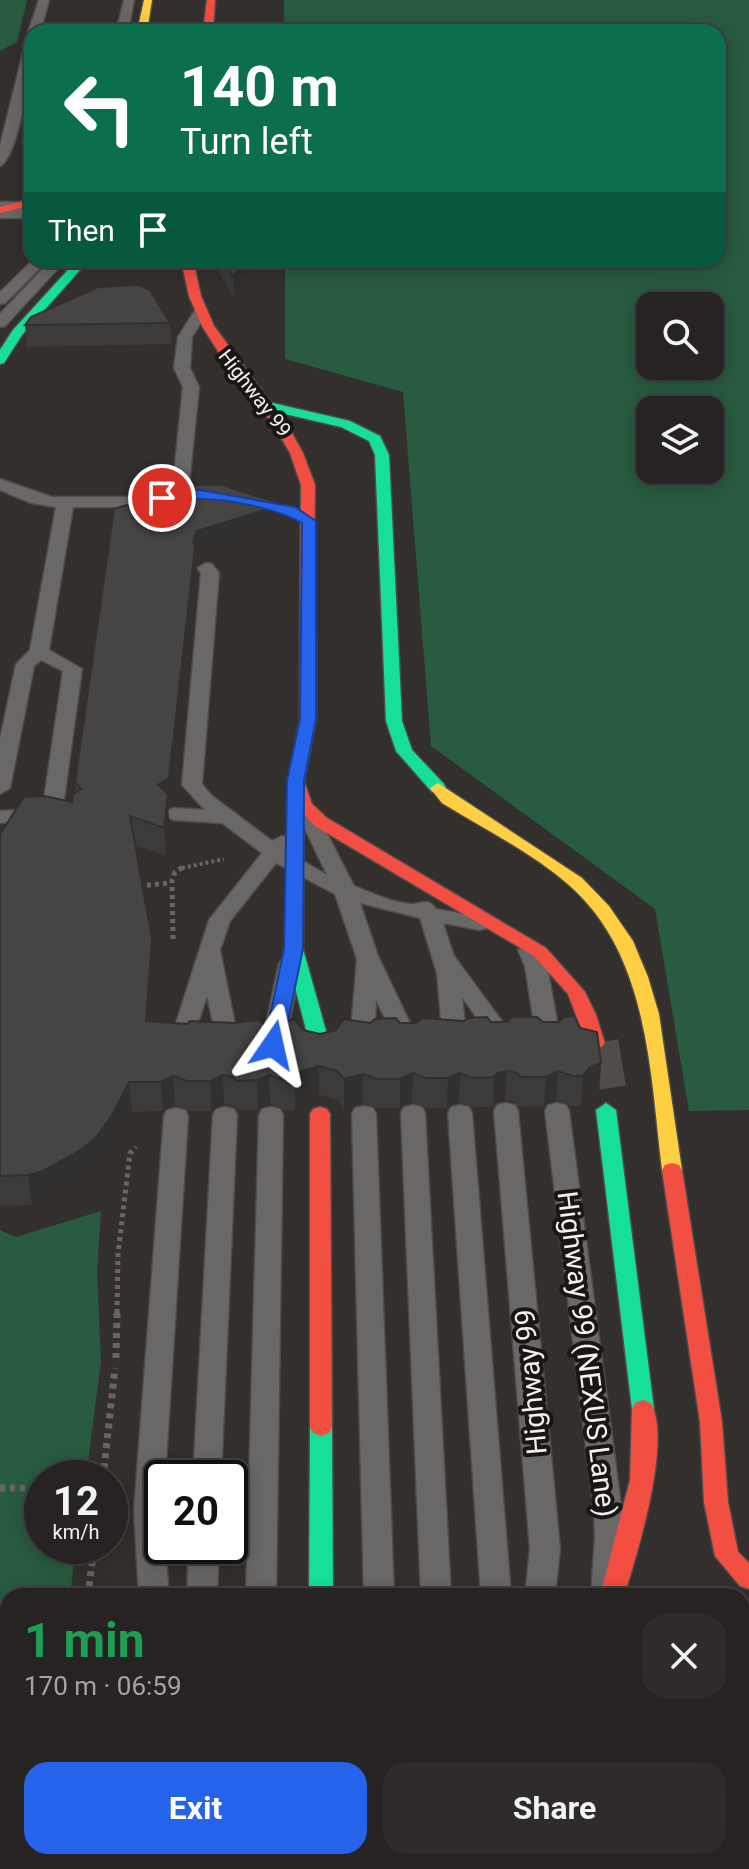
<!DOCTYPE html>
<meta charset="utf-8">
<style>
:root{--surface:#262322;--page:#2e2b2a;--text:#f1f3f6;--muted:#a4a4a5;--line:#424040;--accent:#2563eb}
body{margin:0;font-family:Roboto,sans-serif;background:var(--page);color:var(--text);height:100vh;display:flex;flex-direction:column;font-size:30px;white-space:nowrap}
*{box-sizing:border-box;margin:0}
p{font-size:26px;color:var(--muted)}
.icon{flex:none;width:44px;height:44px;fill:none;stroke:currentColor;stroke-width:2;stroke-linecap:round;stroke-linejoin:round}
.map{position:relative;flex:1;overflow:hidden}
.sheet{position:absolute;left:0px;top:1588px;width:750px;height:282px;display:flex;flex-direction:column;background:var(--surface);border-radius:24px 24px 0 0;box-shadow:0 4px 20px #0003,0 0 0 2px var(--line)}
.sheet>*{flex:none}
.banner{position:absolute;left:24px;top:24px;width:702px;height:244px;border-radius:24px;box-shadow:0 4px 20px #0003,0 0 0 2px var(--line);background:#0b6e4f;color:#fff;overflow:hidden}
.fabs{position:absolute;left:636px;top:292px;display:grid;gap:16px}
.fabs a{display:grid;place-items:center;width:88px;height:88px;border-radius:16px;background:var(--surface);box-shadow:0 4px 20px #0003,0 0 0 2px var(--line);font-size:40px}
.speed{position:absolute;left:24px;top:1460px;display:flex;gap:16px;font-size:40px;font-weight:700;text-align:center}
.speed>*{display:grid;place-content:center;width:104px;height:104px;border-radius:50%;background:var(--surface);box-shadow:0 4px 20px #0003,0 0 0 2px var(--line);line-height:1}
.speed small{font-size:20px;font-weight:400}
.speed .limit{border:4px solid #111;border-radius:12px;background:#fff;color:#111}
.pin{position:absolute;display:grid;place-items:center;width:68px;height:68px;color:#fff;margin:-34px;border:4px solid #fff;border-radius:50%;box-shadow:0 2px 8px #0007}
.me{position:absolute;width:88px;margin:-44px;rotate:11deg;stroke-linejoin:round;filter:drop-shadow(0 0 6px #0008)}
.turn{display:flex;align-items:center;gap:28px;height:168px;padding:0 24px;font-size:36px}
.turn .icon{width:104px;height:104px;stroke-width:2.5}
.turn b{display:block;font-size:56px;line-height:68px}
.then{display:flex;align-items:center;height:76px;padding:0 24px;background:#0003;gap:16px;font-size:30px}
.round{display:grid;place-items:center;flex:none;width:84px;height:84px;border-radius:24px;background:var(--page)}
.summary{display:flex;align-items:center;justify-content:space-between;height:136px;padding:0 24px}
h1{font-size:48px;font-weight:700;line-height:60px;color:#1e9e55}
.button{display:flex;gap:16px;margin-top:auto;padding:16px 24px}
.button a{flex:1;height:92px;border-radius:24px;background:var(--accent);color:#fff;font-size:32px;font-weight:700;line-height:92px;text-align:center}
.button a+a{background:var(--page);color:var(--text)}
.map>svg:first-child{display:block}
.green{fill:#285b40;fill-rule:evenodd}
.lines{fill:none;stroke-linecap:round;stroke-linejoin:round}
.highway-tunnel{stroke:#4f4c4a;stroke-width:47;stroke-dasharray:47 24;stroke-linecap:butt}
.lane-casing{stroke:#4e4b4a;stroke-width:3}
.street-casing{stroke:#4e4b4a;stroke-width:3}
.fast-casing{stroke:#4e4b4a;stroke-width:3}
.slow-casing{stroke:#4e4b4a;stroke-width:3}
.jam-casing{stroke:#4e4b4a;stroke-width:3}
.path-far2{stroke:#686564;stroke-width:4;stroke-dasharray:3 3;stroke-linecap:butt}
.path-far1{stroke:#686564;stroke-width:5;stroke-dasharray:4 4;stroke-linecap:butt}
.path{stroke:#686564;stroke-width:7;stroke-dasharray:5 5;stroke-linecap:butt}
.lane{fill:#696867;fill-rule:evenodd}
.street{fill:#696867;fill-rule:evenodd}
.fast{fill:#16e098;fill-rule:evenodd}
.slow{fill:#ffcf43;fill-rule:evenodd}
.jam{fill:#f24e42;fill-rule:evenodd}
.wall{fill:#3d3b3a}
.shaded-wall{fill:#32302f}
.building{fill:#474543;stroke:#32302f;stroke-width:2}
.route{fill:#2563eb;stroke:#184099;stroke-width:2}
.labels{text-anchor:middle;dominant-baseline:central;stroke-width:8;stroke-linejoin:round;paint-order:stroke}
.far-street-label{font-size:20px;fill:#f4f1ef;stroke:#191716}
.near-street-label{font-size:28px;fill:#f4f1ef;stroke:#191716}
</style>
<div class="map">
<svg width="749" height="1869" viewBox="0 0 749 1869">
<rect width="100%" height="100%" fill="#322f2d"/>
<!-- green -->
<path class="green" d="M0 0H27L17 42 0 51Z
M284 0H749V1110L689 1111 655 909 431 746 403 392 285 359V260H718V32H284ZM650 306H710V366H650ZM650 410H710V470H650Z
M101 1211 97 1271 101 1361 86 1478H42V1546H76L70 1596H8V1862H67L68 1869H0V1230L16 1237Z
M742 1627H749V1869H537L539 1862H742Z"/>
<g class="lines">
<!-- highway-tunnel -->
<path class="highway-tunnel" d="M595 1043 606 1110"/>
<defs>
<path id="lane" d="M39 0H49L40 32H32V35L28 32Z
M124 0H134L128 32H116Z
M32 37C32 60 20 156 0 166V146L26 40Z
M33 260H48L5 303 0 304V292Z
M51 260H66L5 326 0 327V314Z
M200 309 207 313 192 337 190 368 199 387 188 494 180 499 172 494 183 387 174 368 178 337 195 310Z
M0 479 52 497H145L163 493 171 498 169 502 145 507H73L49 650 82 669 64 799 54 805 44 799 63 671 41 660 34 666 10 788 0 794V739L16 664 30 650 56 507 31 503 0 490Z
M206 563 212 564 219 573 202 784 211 795 272 841 282 836 289 838 292 842 286 851 327 875 298 814 301 810H315L354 886C370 892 395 904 413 904 424 903 428 898 436 909L487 918 490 923 487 928 479 930 443 923 454 956 504 1024 510 1043 506 1048H490L481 1024 462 997 467 1042 463 1047H447L443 1042 437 973 420 918 360 903 378 956 420 1044 416 1049H400L376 1000 374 1044 370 1049H354L350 1044 357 959 335 894 276 863 230 921 220 950 239 1044 235 1049H219L207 996 189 1050H173L169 1045 209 920 262 853 222 823 173 820 163 814 173 808 205 810 182 785 201 573 197 568Z
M41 809 51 815 48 819 0 823V811Z
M529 943 537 945 547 966 561 1043 557 1048H541L537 1043 525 966 518 950Z
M290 957 298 959 301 964 285 1045 281 1050H265L261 1045 279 964 282 959Z
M506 1103 515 1105 518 1111 560 1549 555 1596H525L530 1549 494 1111 497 1105Z
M557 1103 566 1105 569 1111 622 1513 625 1537 621 1596H591L595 1537 594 1513 545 1111 548 1105Z
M413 1105 422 1107 425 1113 451 1596H421L401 1113 404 1107Z
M460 1105 469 1107 472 1113 511 1596H481L448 1113 451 1107Z
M364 1106 373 1108 376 1114 394 1596H364L352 1114 355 1108Z
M225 1107 234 1109 237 1115 221 1478H193L213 1115 216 1109Z
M271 1107 280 1109 283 1115 276 1596H246L259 1115 262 1109Z
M176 1108 185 1110 188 1116 165 1478H162V1546H165L169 1596H139L134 1511 164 1116 167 1110Z
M189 1546H219L217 1596H187Z
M193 1862H227L229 1869H195Z
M238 1862H272V1869H238Z
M371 1862H405V1869H371Z
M432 1862H466L464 1869H430Z"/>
<path id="street" d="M0 202H32V218H0Z"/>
<path id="fast" d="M77 260H89L22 335 4 363 0 364V350L13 330Z
M264 401 350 421 380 436 389 455 402 721 412 750 444 784 446 788 444 792H432L396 751 386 721 375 455 369 441 341 427 259 408V402Z
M308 635 316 640V719L304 781 303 949 330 1045 320 1051 310 1045 285 949 288 781 300 719V640Z
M606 1103 616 1110 654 1409 651 1415 643 1418 635 1415 632 1409 596 1110Z
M321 1418 329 1421 332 1427 333 1596H309L310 1427 313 1421Z
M307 1862H335V1869H307Z"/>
<path id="slow" d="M144 0H152L147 32H137Z
M438 783 582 878 609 906 633 941 648 977 659 1014 682 1170 679 1175H665L662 1170C650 1073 649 956 570 886 533 853 484 829 442 803L430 788Z
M495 1862H523L521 1869H493Z"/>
<path id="jam" d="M207 0H215L213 32H203Z
M32 199V205L0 213V207Z
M181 260H193L201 296 214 326 288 426 303 453 315 485 313 643 308 645 300 640 301 485 290 453 275 427 221 356 202 326 189 296Z
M296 776 304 781 312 804 327 818 546 948 585 992 596 1015 605 1043 602 1047H588L568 994 534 956 315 826 296 806 288 781Z
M320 1107 327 1109 330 1114 332 1427 329 1433 321 1436 313 1433 310 1427V1114L313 1109Z
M672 1163 679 1165 682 1170 722 1422 728 1502 738 1552 749 1563V1589L740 1586 715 1556 704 1502 700 1422 662 1170 665 1165Z
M643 1400 651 1403C672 1442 637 1554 624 1596H600L630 1480 632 1409 635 1403Z"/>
</defs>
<!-- lane casing -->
<use href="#lane" class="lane-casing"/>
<!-- street casing -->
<use href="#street" class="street-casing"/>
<!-- fast casing -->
<use href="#fast" class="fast-casing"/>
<!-- slow casing -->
<use href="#slow" class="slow-casing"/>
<!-- jam casing -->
<use href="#jam" class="jam-casing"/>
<!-- path-far2 -->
<path class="path-far2" d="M182 868 224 859"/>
<!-- path-far1 -->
<path class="path-far1" d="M139 886 170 883
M173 939 172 880 175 872 185 866
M117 1313 118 1254 130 1153 136 1147"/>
<!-- path -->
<path class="path" d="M116 1358 117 1311
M103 1478 115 1368
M0 1488H42
M88 1596 94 1546
M84 1862V1869"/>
<!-- lane -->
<use href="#lane" class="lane"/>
<!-- street -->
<use href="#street" class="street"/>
<!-- fast -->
<use href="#fast" class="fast"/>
<!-- slow -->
<use href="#slow" class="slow"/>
<!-- jam -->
<use href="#jam" class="jam"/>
</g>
<!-- wall -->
<path class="wall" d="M214 260H261L234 297 214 265Z
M170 323 172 344 27 347 25 325Z
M114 509 284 529 198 556 196 562 197 572 171 806 168 807 169 821 166 856 135 845 152 939 154 967 150 1021 187 1024H264L320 1034 370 1023 543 1022 601 1063 599 1093 588 1096 581 1106H570L556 1100 544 1106 519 1107 516 1102 505 1100 496 1102 493 1107H472L459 1102 447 1108H426L412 1102 400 1108H377L363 1103 344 1109 338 1100 319 1095 302 1100 295 1110H284L270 1104 258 1110H238L235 1106 224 1104 212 1111H189L175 1105 163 1111 132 1112 115 1145 100 1166 84 1180 46 1201 32 1205 0 1206V834L72 802 76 793 75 782Z"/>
<!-- shaded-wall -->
<path class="shaded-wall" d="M245 260H261L234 297 233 276Z
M283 504 284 529 198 556 196 562 197 572 171 806 168 807 169 821 166 856 164 828 158 785 193 542 197 531Z
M152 939 154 967 148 1050 146 1021Z
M601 1063 599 1093 588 1096 581 1106 583 1076 590 1067Z
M319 1066V1095L302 1100 295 1110V1080L301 1071Z
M507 1071 505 1100 496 1102 493 1107 494 1077 498 1073Z
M558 1071 556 1100 544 1106 546 1077Z
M413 1073 412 1102 400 1108V1079Z
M460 1073 459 1102 447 1108 448 1078Z
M363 1074V1103L344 1109V1079Z
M223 1075 224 1104 212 1111 210 1081Z
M269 1075 270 1104 258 1110 257 1080Z
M173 1076 175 1105 163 1111 161 1082Z
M129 1082 132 1112 115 1145 100 1166 84 1180 46 1201 32 1205 28 1175Z"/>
<!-- building -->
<path class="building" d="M223 260H245L233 276Z
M139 285 150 290 170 323 25 325 31 317 98 287Z
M193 485H222L283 504 197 531 193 542 195 547 169 778 158 785 168 794 164 828 130 816 152 939 146 1021 187 1024 190 1021 234 1023 259 1020 264 1024H280L285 1020H295L303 1030 320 1034 336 1030 344 1019 370 1023 375 1019 396 1018 400 1023H416L422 1018 464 1021 468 1018 487 1017 491 1022H507L512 1017H537L543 1022H559L564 1017 574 1016 580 1028 597 1032 601 1063 590 1067 583 1076H572L558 1071 546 1077H521L517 1073 507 1071 498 1073 494 1077 473 1078 460 1073 448 1078H426L413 1073 400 1079H377L363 1074 344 1079 337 1071 319 1066 301 1071 295 1080H283L269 1075 257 1080 237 1081 233 1077 223 1075 210 1081H187L173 1076 161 1082H129L112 1115 97 1136 81 1150 43 1171 28 1175 0 1176V834L24 797 44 796 72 802 73 794 81 789 75 782 114 509Z"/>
<!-- route -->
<path class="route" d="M200 490 295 507 316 521V719L304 781 303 949 283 1045 273 1051 264 1045 284 949 287 781 300 719 302 523C278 509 226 498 198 499 184 499 166 506 155 498L162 494Z"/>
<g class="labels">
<!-- far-street labels -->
<g class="far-street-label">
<text transform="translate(255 393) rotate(52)">Highway 99</text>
</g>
<!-- near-street labels -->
<g class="near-street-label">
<text transform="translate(587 1354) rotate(83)">Highway 99 (NEXUS Lane)</text>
<text transform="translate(531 1382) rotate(-95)">Highway 99</text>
</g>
</g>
</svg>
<div class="fabs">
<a><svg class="icon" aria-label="search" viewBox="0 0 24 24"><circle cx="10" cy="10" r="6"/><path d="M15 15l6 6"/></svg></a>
<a><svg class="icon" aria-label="layers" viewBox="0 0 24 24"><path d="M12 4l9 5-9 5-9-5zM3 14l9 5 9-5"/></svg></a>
</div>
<div class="speed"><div>12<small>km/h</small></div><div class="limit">20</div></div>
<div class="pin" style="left:162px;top:498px;background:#d93025"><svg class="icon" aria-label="arrive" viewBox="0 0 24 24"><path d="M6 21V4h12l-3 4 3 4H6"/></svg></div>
<svg class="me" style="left:273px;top:1045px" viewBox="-20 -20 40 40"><path d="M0-17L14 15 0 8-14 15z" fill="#2563eb" stroke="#fff" stroke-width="4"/></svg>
<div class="banner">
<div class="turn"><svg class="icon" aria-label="left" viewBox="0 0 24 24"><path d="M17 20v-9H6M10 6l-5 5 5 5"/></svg><div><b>140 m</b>Turn left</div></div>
<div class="then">Then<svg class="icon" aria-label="arrive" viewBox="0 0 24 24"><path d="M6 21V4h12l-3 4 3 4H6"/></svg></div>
</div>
<section class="sheet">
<div class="summary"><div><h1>1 min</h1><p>170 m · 06:59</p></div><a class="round"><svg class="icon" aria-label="close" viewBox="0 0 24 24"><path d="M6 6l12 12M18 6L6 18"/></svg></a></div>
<div class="button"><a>Exit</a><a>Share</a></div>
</section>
</div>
